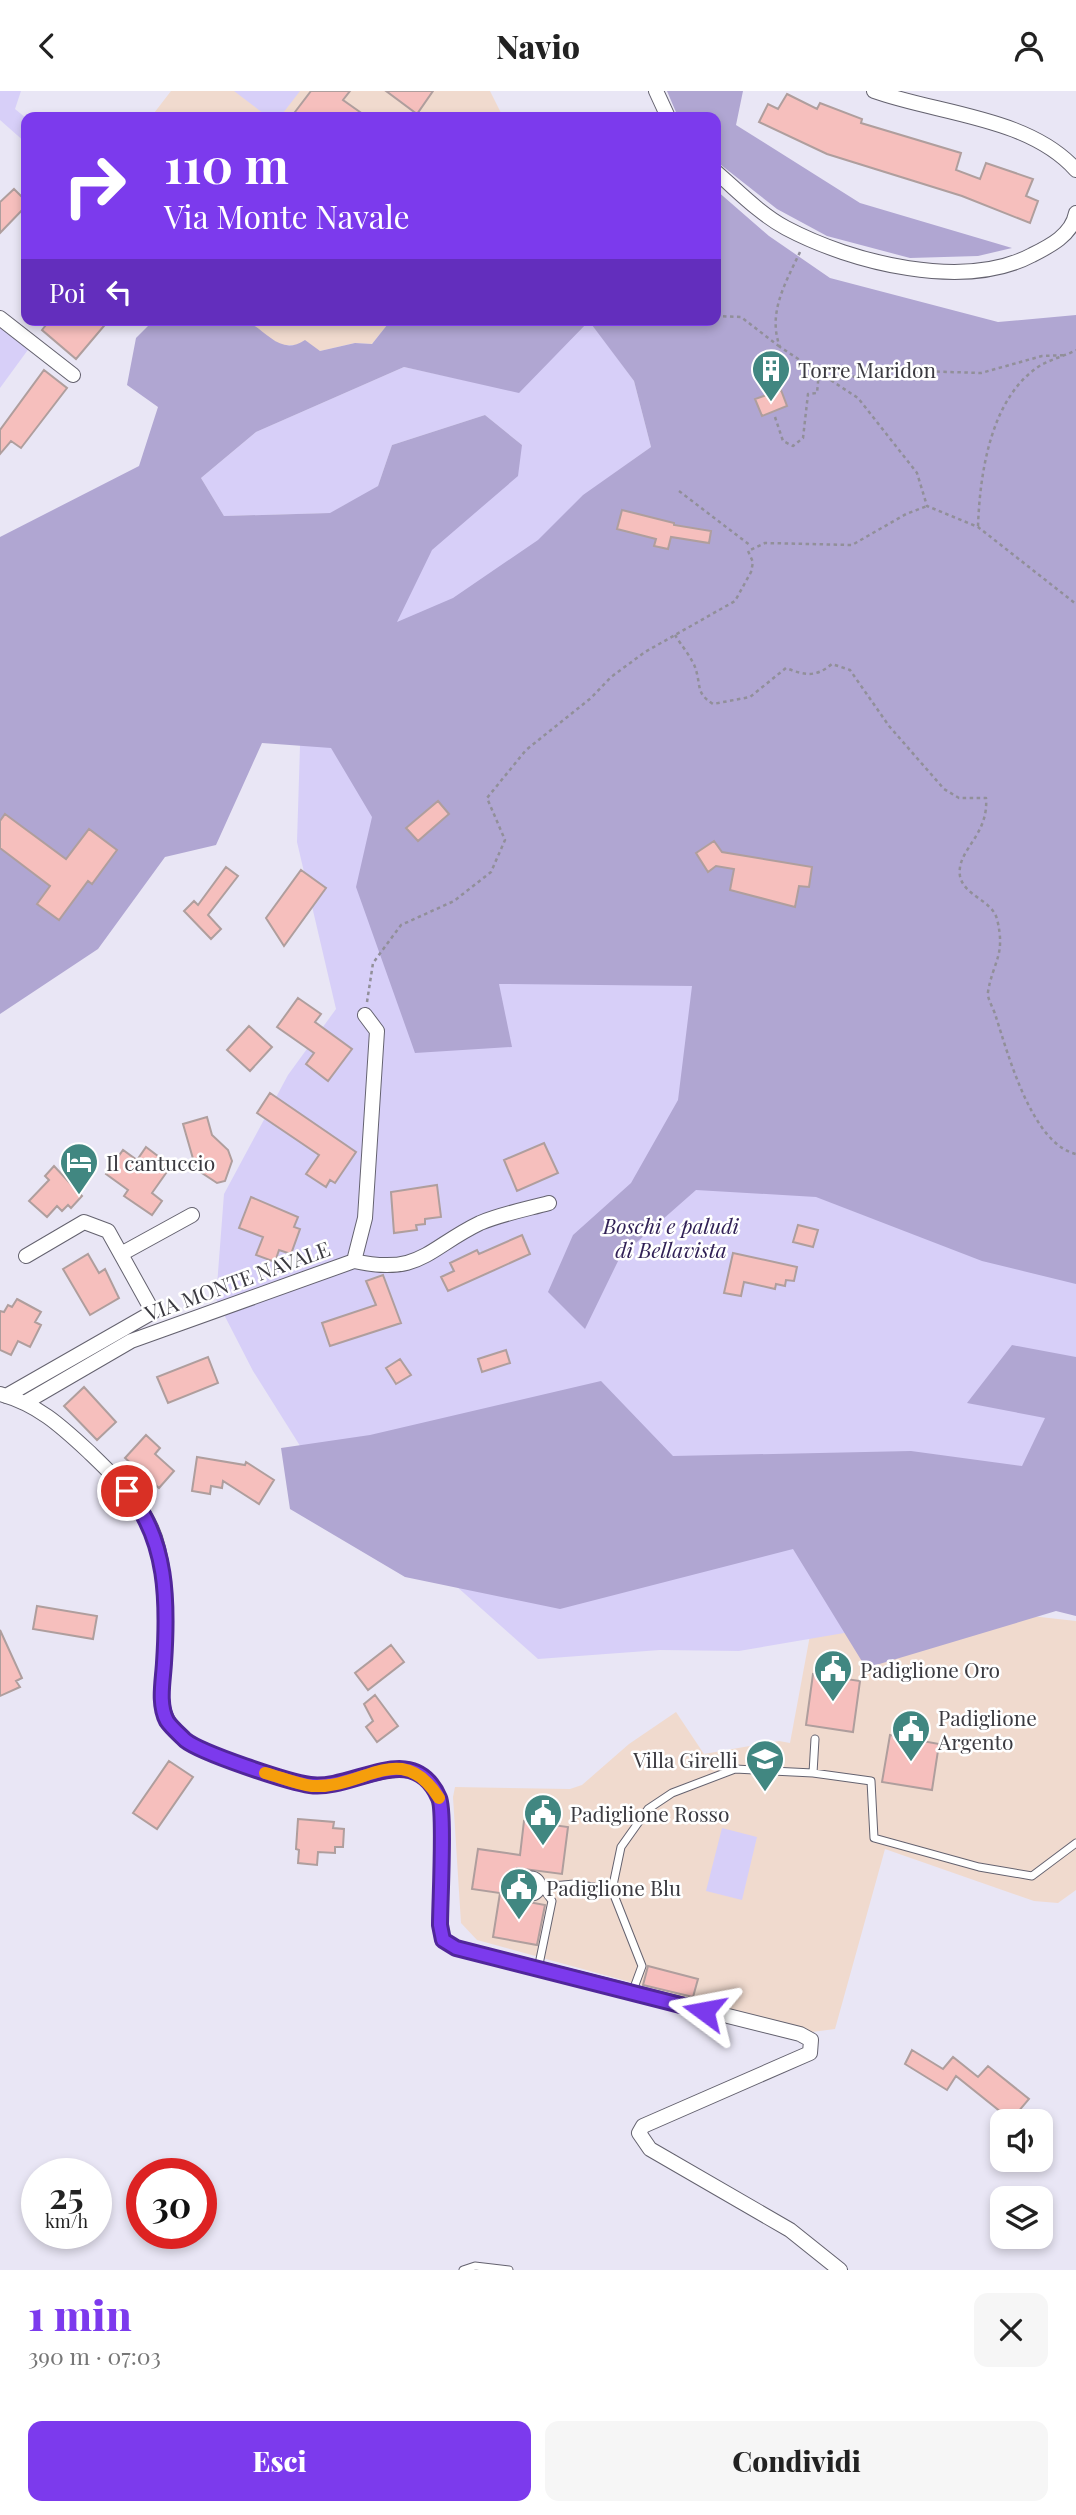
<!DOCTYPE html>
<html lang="it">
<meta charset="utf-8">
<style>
:root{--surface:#fff;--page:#f6f6f6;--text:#222;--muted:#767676;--accent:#7c3aed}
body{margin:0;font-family:"Playfair Display",serif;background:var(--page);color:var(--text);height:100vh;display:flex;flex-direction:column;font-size:26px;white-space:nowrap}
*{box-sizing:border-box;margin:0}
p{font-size:23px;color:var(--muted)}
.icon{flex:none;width:38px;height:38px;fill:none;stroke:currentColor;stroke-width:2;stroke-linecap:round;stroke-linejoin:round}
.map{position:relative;height:2179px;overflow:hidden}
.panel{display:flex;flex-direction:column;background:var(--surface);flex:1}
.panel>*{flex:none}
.banner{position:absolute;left:21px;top:21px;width:700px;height:214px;border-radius:14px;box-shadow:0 4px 10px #0003;background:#7c3aed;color:#fff;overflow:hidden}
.controls{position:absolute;left:990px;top:2018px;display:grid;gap:14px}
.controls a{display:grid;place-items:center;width:63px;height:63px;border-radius:14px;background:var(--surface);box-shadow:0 4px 10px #0003;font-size:35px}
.speed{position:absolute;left:21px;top:2067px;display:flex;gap:14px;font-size:35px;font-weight:700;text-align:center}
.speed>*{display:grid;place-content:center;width:91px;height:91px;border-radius:50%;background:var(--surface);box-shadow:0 4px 10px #0003;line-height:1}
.speed small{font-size:18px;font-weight:400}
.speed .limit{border:10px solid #d22;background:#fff;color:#111}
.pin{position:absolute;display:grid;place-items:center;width:60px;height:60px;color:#fff;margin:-30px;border:4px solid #fff;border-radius:50%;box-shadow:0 2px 7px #0007}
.me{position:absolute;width:77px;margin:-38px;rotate:283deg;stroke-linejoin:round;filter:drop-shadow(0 0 5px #0008)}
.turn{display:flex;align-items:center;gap:24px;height:147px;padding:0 28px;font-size:32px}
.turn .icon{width:91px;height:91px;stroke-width:2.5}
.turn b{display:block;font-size:49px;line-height:60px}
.then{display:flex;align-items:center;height:66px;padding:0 28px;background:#0003;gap:14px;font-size:26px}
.round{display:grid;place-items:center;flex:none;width:74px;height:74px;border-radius:14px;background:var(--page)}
.overview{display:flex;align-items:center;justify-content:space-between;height:119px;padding:0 28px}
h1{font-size:42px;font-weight:800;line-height:52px;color:var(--accent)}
.cta{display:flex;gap:14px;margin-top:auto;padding:14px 28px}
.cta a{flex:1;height:80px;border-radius:14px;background:var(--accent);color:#fff;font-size:28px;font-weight:800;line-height:80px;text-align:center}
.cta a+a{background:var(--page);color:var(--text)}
header{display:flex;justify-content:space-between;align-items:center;height:91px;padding:0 28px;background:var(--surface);font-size:32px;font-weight:800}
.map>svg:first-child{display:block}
.education{fill:#f0dace}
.green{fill:#d7cff8;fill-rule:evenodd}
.forest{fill:#b0a6d2;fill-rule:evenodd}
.building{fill:#f6bfbd;stroke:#af9e9d;stroke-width:2}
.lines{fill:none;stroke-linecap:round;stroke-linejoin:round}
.service-casing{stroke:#64626f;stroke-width:9}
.minor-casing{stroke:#64626f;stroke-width:16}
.path{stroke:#918f99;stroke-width:2.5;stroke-dasharray:3.5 3.5;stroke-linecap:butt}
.service{stroke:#fff;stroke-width:7}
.minor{stroke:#fff;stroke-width:14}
.route-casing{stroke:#51269a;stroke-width:18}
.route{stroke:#7c3aed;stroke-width:12}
.slow{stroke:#f59e0b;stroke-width:12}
.labels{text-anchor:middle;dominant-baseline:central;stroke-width:5;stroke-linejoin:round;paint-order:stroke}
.poi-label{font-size:21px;fill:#3b3a40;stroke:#fff;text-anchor:start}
.park-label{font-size:21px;font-style:italic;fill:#312156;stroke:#fff}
.street-label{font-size:21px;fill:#3b3a40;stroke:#fff}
</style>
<header><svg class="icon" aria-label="back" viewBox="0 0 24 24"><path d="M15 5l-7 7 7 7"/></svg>Navio<svg class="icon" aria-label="person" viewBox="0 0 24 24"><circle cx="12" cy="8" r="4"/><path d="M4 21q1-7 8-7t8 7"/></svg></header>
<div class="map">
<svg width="1076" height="2179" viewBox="0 0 1076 2179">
<rect width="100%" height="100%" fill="#e9e6f5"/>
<!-- education -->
<path class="education" d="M171 0H490L502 24 151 26Z
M244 229H391L372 253 355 252 320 260 298 254H282L268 248Z
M824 1469 1031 1525 1076 1530V1799L1058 1812 1034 1810 885 1758 835 1938 812 1941 477 1849 461 1832 453 1706 455 1696 570 1698 582 1694 629 1653 676 1621 704 1663 779 1650 790 1652Z"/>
<!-- green -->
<path class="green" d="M0 0H21L15 18 26 27V52L0 29Z
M234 0H300L280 26H268Z
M589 229 634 290 651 356 594 397 1076 408V1516L850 1541 739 1560 660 1559 538 1568 302 1358 253 1280 216 1208 224 1103 288 984 336 918 297 751 300 655 283 520 348 412 331 422 224 425 201 387 256 341 404 276 519 301ZM485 324 522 354 363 405 378 395 392 354Z
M0 232 30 256 0 297Z
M722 1737 757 1746 742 1809 706 1800Z"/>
<!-- forest -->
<path class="forest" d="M667 0H743L736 34 860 112 1012 157 978 165 910 167 827 145 777 118 716 70V26H678Z
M716 99 769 145 830 187 998 231 1076 224V1193L982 1170 816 1106 696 1099 620 1166 585 1238 548 1201 573 1144 631 1092 678 1009 692 895 499 893 512 956 415 962 356 796 372 726 331 657 262 652 216 754 165 766 98 858 0 923V446L139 375 158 316 127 294 136 247 154 229C177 229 222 224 242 229 265 235 278 267 305 249L320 260 355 252 372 253 391 229H716ZM589 230 634 290 651 356 583 404 538 449 453 507 397 531 432 459 518 385 522 354 485 324 392 354 378 395 330 422 224 425 201 387 256 341 404 276 519 302Z
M1012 1254 1076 1266V1525L1056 1520 866 1577 793 1458 560 1518 405 1486 290 1418 281 1357 370 1344 601 1290 673 1365 911 1360 1022 1375 1045 1327 967 1312Z"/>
<!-- building -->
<path class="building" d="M311 0H350L343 9 367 26H302L295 21Z
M386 0H433L417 23Z
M787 3 817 18 820 12 862 28 861 32 961 62 956 79 980 88 986 72 1033 88 1026 105 1038 110 1030 132 962 105 827 63 759 31 768 13 778 18Z
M14 98 26 110V115L0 142V111Z
M50 229H109L76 268 42 239Z
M44 279 67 297 21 357 11 350 0 363V339Z
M781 299 787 315 762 325 755 308Z
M622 419 674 432V434L711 440 709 452 671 446 668 458 654 455 656 448 617 438Z
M438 710 449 723 418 750 406 737Z
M5 723 66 768 89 738 117 759 92 793 88 790 59 829 37 813 50 795 0 757V730Z
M714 750 722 761 812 776 809 796 799 795 795 816 730 799 734 778 716 775 708 781 696 762Z
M226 776 238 785 208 824 221 838 211 848 184 820 194 810 198 814Z
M301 779 326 797 284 855 266 827Z
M298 907 321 923 315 931 352 958 328 990 306 973 314 962 277 936Z
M249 935 272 956 250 980 227 959Z
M270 1002 356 1061 335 1092 330 1089 326 1096 306 1083 319 1064 257 1022Z
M207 1026 212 1044 228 1059 232 1070 225 1090 217 1092 196 1078 183 1033Z
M544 1052 558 1082 517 1100 504 1069Z
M146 1056 171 1075 152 1102 162 1110 152 1124 124 1105 128 1099 106 1083 123 1059 137 1069Z
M54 1075 82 1105 71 1117 68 1114 62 1120 57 1115 47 1126 29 1110 49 1089 45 1085Z
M437 1094 441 1126 425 1128V1133L416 1134 417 1139 394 1142 391 1101Z
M251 1106 298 1126 294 1136 300 1138 291 1163 279 1159 275 1171 256 1164 263 1146 239 1137Z
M798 1134 818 1139 813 1156 793 1151Z
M522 1144 530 1163 448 1200 441 1186 454 1180 450 1172 477 1159 479 1163Z
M733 1162 797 1176 794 1190 786 1189 785 1195 776 1193 775 1198 744 1191 741 1205 724 1202Z
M88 1163 99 1182 105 1178 119 1207 90 1224 63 1178Z
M383 1184 401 1232 330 1255 322 1232 376 1214 366 1190Z
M17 1208 41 1221 35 1231 41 1234 30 1256 18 1250 11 1264 0 1259V1220L4 1221 8 1214 12 1216Z
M506 1259 510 1272 482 1281 478 1268Z
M208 1266 218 1292 168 1312 157 1286Z
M400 1268 411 1284 396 1293 386 1277Z
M84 1296 116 1331 97 1349 64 1315Z
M146 1344 160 1357 155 1363 174 1380 159 1397 125 1367Z
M197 1366 245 1374 246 1371 274 1389 259 1413 223 1390 222 1397 211 1395 210 1403 192 1400Z
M37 1515 97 1525 93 1548 33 1538Z
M0 1539 22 1587 16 1590 20 1596 0 1605Z
M391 1554 404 1571 368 1599 355 1582Z
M813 1583 860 1590 853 1641 806 1634Z
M375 1604 398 1635 377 1651 366 1636 373 1630 364 1613Z
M890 1644 939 1653 932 1699 882 1691Z
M169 1670 193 1686 157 1738 133 1722Z
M298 1728 334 1731 333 1737 344 1738 343 1756H335V1762L318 1761 317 1774 298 1772 299 1759 296 1758Z
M524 1730 568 1736 562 1783 517 1777 512 1808 545 1814 537 1854 493 1846 500 1802 472 1798 478 1758 520 1764Z
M648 1875 698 1888 693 1906 643 1894Z
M912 1959 943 1978 953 1966 978 1986 988 1975 1029 2008 1011 2029 956 1985 947 1999 905 1973Z"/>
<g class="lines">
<defs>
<path id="service" d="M813 1682 815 1648
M520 1795a11 11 0 1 1 22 0a11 11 0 1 1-22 0Z
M612 1799 642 1875 632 1902
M538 1878 552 1810 542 1796 574 1793 612 1799 621 1756 648 1718 672 1702 735 1678 813 1682 871 1690 874 1747 979 1776 1032 1785 1076 1752
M463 2179 475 2175 509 2179"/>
<path id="minor" d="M656 0 668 26
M874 0C938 23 1029 26 1076 79
M716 81C738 100 760 123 786 137 852 172 964 200 1032 164 1050 155 1072 144 1076 122
M0 227 73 284
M121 1163 192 1124
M354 1170 365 1127 377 940 365 924
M0 1303C37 1313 60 1334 88 1360 116 1387 149 1417 158 1457 166 1490 167 1524 165 1557 164 1574 161 1593 162 1610 163 1626 174 1641 186 1650 202 1662 290 1692 311 1694 354 1699 415 1649 439 1707 445 1721 440 1812 440 1834L443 1849 456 1857 800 1943 811 1949 810 1962 643 2035 639 2042 650 2058 790 2139 840 2179
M6 1305 153 1221 108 1140 84 1131 26 1165
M26 1311 131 1250 354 1170C420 1185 428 1157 480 1132 501 1123 527 1118 549 1112"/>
</defs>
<!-- service casing -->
<use href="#service" class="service-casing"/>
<!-- minor casing -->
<use href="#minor" class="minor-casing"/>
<!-- path -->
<path class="path" d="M800 161C786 191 767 222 780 256L858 307 917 382 927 415 978 436 1076 513
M716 225 741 226 780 256
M825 284 839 287 917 280 981 282 1042 265 1067 264
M775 326 783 350 793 355 803 347 808 303 817 302 819 281
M679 400 751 455
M978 435C980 381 991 305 1041 274 1052 268 1065 265 1076 259
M675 544C681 554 693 568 696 579 701 596 696 602 713 613L750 606 786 577C806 585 816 586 832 573L850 579 889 635 944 698 959 707H986C989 745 956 759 960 785 964 805 992 809 997 828 1006 865 993 870 988 901 987 908 994 918 996 926 1008 963 1032 1053 1076 1063
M367 911 373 872 401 834 454 810 491 781 505 749 487 707 526 659 591 607 611 586 645 561 735 510 751 481 753 471 748 460 765 452 852 454 906 423 927 415"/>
<!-- service -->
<use href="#service" class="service"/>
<!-- minor -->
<use href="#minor" class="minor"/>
</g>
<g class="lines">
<defs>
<path id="route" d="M127 1400C168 1449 168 1512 164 1572 163 1590 158 1613 167 1630 171 1636 180 1644 185 1649 201 1662 288 1691 310 1694 354 1700 413 1647 439 1707 445 1720 440 1812 440 1834L443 1849 456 1857 704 1920"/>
</defs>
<!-- route casing -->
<use href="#route" class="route-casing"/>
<!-- route -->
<use href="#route" class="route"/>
<!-- slow -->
<path class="slow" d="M265 1682C280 1686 297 1693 312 1695 365 1698 401 1647 439 1707"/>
</g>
<!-- icons -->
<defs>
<symbol id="building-pin" viewBox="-11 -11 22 30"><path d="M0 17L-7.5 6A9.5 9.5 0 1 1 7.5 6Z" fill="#418781" stroke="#fff"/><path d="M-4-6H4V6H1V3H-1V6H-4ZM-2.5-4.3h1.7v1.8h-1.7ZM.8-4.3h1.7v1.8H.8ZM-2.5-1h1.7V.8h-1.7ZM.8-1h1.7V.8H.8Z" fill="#fff"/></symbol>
<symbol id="hotel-pin" viewBox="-11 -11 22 30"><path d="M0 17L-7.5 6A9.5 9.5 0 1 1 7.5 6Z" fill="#418781" stroke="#fff"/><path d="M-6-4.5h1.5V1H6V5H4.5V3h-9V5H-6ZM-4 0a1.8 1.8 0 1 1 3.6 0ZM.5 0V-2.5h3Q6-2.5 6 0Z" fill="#fff"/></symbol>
<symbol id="civic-pin" viewBox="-11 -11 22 30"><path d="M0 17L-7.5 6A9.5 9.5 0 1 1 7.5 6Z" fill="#418781" stroke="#fff"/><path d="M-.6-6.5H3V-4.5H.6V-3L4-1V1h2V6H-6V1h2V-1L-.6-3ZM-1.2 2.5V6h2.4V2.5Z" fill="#fff"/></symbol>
<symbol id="school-pin" viewBox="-11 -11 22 30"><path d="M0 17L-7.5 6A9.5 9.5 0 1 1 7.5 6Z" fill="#418781" stroke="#fff"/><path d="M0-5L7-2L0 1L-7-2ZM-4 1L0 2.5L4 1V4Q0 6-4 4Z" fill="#fff"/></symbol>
</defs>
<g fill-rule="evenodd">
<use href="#building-pin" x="749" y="256" width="44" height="60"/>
<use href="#hotel-pin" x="57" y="1049" width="44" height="60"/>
<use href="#civic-pin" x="811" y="1556" width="44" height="60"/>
<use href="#civic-pin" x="889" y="1616" width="44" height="60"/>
<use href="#school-pin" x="743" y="1646" width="44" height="60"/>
<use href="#civic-pin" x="521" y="1700" width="44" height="60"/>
<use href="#civic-pin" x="497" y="1774" width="44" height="60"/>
</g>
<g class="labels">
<!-- poi labels -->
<g class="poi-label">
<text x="798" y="278">Torre Maridon</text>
<text x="106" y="1071">Il cantuccio</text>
<text x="860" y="1578">Padiglione Oro</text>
<text x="938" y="1626">Padiglione<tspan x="938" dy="24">Argento</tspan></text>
<text x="738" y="1668" text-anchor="end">Villa Girelli</text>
<text x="570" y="1722">Padiglione Rosso</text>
<text x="546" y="1796">Padiglione Blu</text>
</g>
<!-- park labels -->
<g class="park-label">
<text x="671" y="1134">Boschi e paludi<tspan x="671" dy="24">di Bellavista</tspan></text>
</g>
<!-- street labels -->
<g class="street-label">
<text transform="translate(237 1189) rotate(-20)">VIA MONTE NAVALE</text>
</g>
</g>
</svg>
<div class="controls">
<a><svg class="icon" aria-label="sound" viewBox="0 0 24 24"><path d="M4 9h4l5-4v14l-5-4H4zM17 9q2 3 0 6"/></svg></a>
<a><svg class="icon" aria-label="layers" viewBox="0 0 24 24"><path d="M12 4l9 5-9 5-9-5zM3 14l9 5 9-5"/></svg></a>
</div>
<div class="speed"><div>25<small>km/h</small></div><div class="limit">30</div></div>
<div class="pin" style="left:127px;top:1400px;background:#d93025"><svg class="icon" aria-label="arrive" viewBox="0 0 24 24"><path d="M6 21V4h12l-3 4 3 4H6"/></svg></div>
<svg class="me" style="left:704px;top:1920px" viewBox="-20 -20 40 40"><path d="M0-17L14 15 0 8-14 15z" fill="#7c3aed" stroke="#fff" stroke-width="4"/></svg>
<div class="banner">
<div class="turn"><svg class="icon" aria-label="right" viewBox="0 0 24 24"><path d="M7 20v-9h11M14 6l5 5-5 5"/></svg><div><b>110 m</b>Via Monte Navale</div></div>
<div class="then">Poi<svg class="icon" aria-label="left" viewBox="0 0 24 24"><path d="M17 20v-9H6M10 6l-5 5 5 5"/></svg></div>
</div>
</div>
<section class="panel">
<div class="overview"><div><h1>1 min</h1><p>390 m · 07:03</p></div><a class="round"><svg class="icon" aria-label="close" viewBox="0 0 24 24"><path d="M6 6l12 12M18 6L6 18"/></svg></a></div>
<div class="cta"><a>Esci</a><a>Condividi</a></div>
</section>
